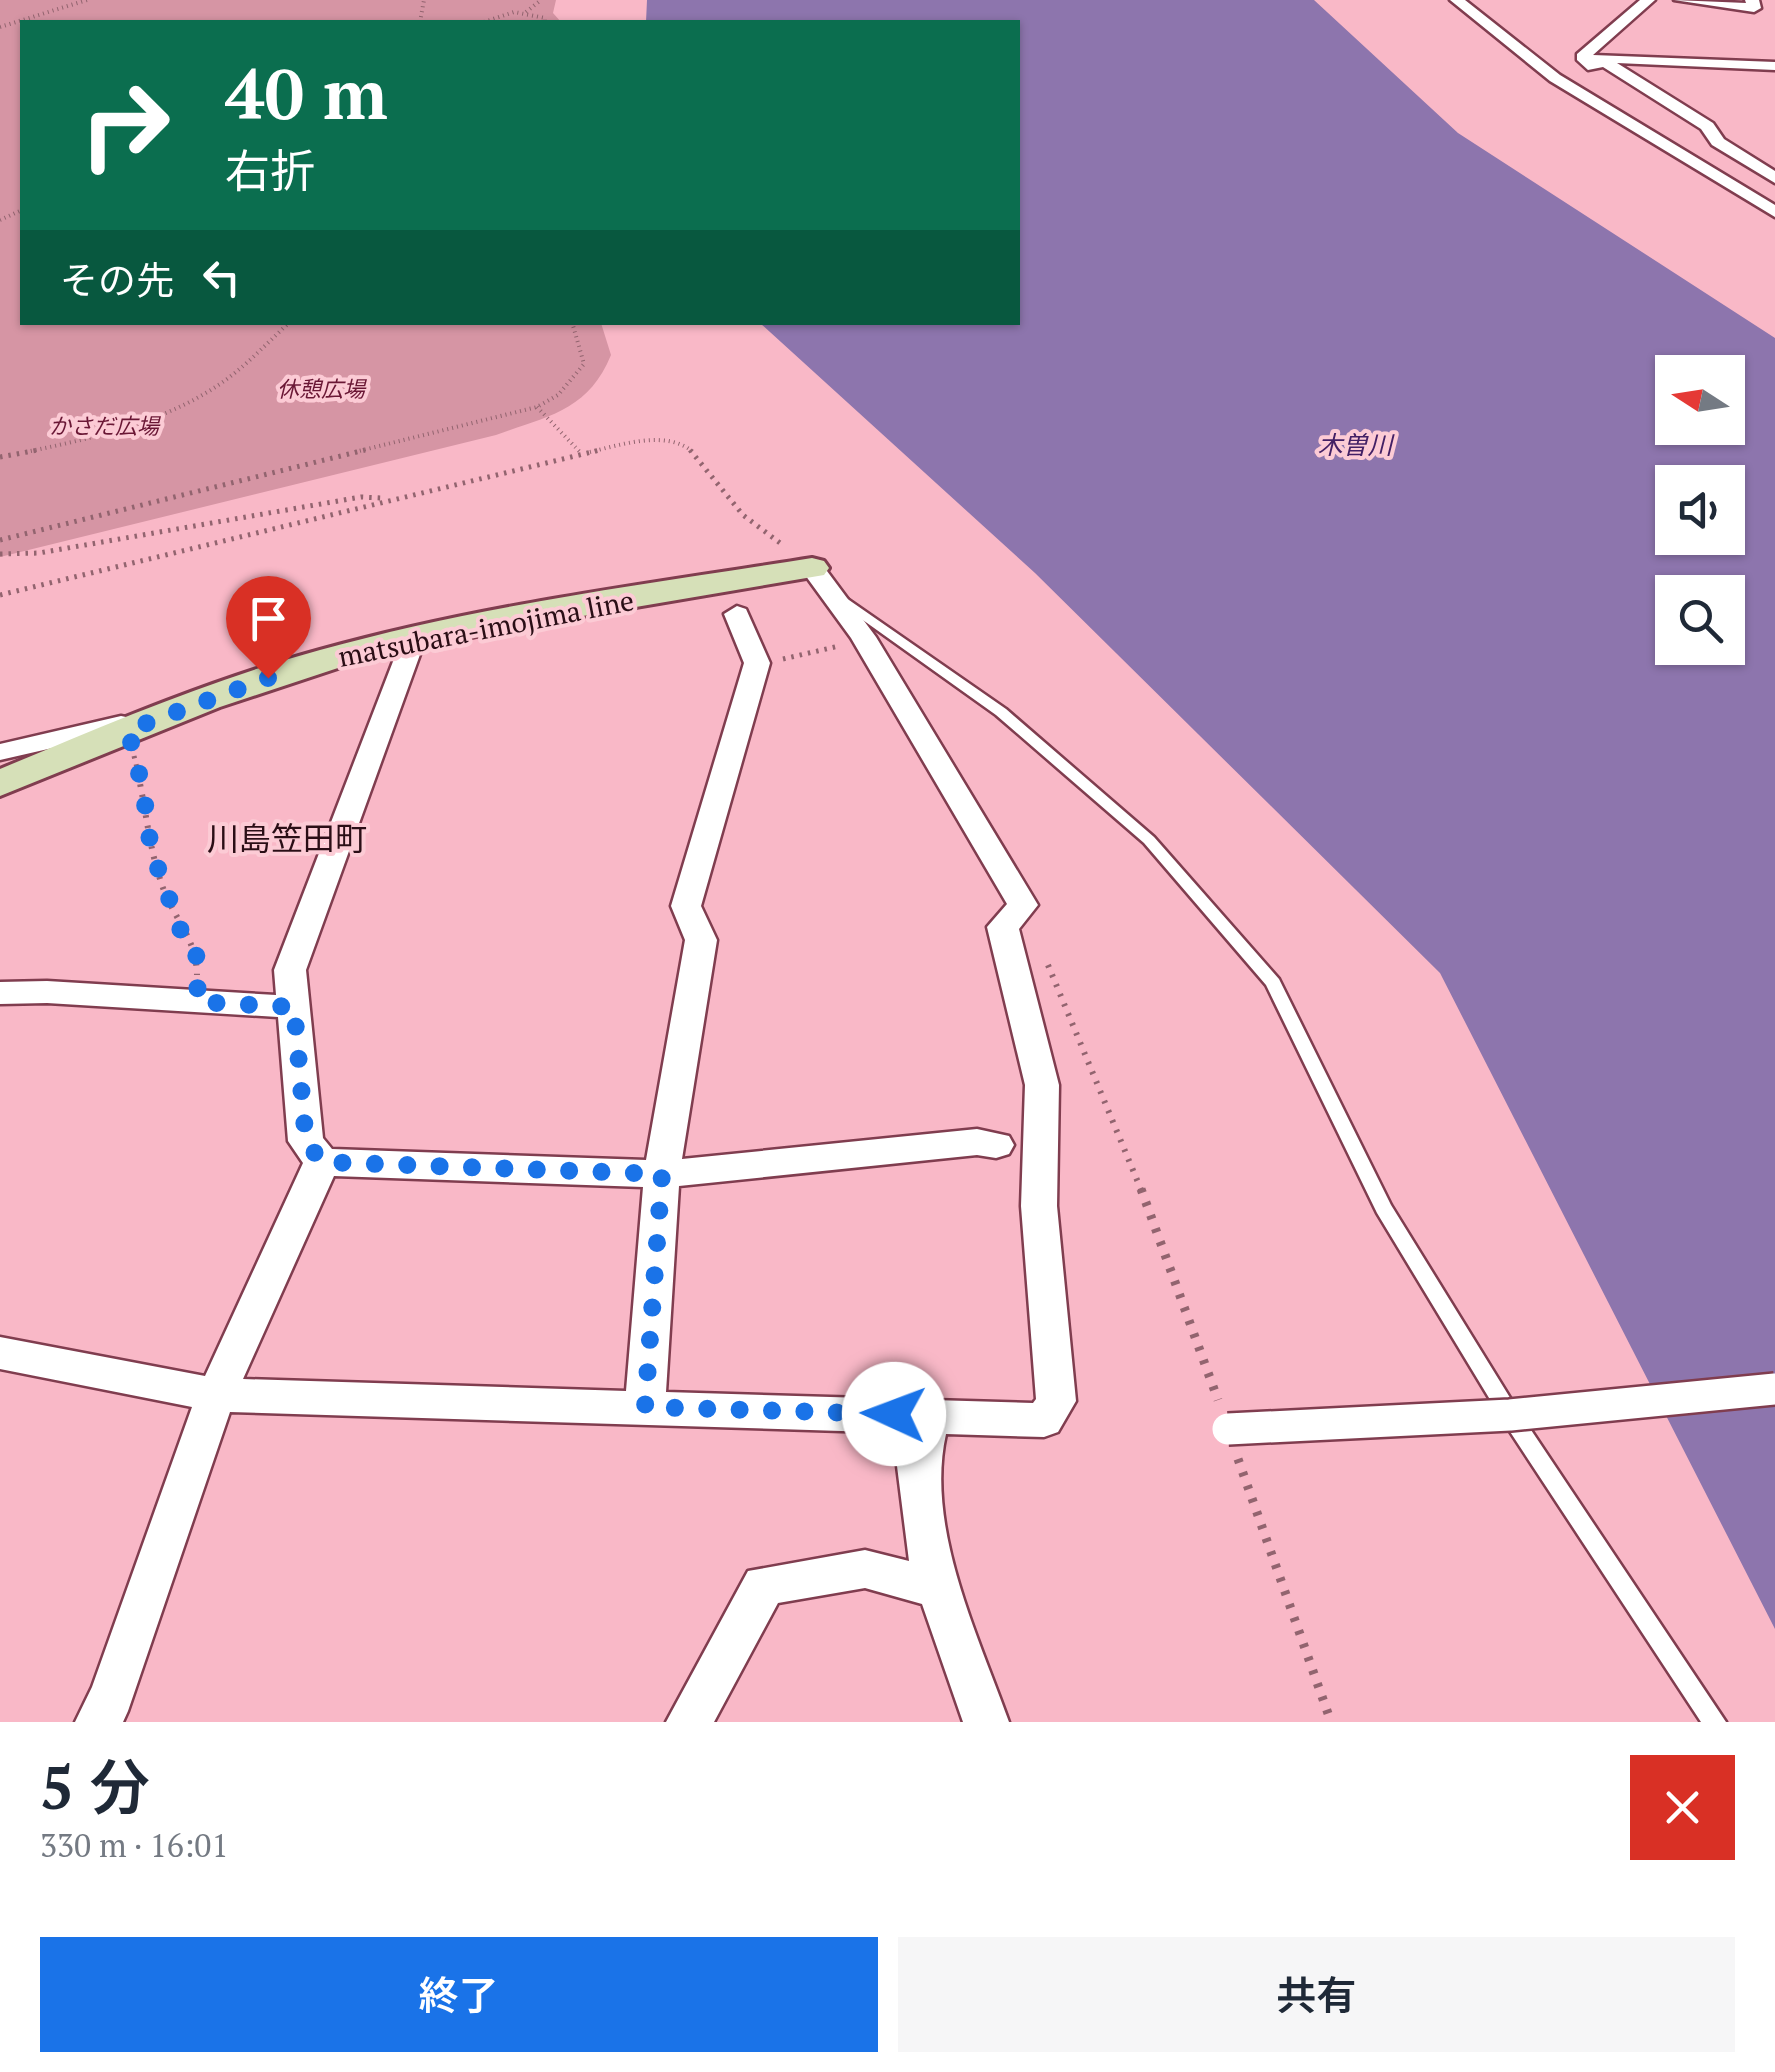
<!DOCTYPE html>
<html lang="ja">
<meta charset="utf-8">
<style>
:root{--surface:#fff;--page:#f6f6f7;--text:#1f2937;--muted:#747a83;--accent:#1a73e8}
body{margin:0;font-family:"PT Serif","Noto Sans JP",serif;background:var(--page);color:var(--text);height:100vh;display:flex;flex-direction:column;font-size:38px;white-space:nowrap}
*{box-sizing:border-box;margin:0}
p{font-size:32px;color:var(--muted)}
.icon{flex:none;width:55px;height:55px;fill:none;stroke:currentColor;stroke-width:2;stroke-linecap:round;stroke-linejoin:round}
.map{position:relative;height:1722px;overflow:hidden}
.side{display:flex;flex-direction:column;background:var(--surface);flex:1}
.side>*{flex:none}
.top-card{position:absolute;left:20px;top:20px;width:1000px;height:305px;border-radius:0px;box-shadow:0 2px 8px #0004;background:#0b6e4f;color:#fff;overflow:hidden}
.needle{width:65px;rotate:282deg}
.buttons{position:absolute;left:1655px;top:355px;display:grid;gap:20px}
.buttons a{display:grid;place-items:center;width:90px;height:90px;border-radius:0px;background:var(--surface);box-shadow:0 2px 8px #0004;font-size:50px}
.pin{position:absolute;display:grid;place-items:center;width:85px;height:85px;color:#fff;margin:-102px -42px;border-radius:50% 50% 50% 0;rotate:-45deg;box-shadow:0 0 10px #0007}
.pin .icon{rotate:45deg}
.me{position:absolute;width:110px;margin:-55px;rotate:272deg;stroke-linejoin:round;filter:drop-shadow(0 0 8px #0008)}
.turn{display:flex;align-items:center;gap:35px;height:210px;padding:0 40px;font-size:45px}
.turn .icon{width:130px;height:130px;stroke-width:2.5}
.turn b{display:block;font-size:70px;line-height:85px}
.then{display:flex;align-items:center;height:95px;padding:0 40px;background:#0003;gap:20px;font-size:38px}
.round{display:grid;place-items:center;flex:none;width:105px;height:105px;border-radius:0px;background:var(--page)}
.head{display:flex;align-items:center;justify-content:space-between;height:170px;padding:0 40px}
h1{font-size:60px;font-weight:600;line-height:75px}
.button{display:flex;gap:20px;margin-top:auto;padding:20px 40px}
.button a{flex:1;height:115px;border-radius:0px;background:var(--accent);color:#fff;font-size:40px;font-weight:600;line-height:115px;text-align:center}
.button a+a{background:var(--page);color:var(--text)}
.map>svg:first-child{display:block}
.green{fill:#d695a4}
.water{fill:#8d75ad;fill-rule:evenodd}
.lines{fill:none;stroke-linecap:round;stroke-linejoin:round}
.service-casing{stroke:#803d4f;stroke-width:5}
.minor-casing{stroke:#803d4f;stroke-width:5}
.secondary-casing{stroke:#803d4f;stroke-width:6}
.path-far3{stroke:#92646f;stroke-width:4;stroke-dasharray:1 4;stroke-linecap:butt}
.path-far2{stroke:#92646f;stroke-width:5;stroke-dasharray:2.5 6;stroke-linecap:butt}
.path-far1{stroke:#92646f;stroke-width:6;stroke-dasharray:2.5 8;stroke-linecap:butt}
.path{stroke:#92646f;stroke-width:9;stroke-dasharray:4 10;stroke-linecap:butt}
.service{fill:#fff;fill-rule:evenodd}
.minor{fill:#fff;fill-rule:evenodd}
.secondary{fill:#d6e0b8;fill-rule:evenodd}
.pedestrian-bridge-casing{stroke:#803d4f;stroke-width:36;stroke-linecap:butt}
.pedestrian-bridge{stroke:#fff;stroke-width:31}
.route{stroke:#1a73e8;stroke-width:18;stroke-dasharray:0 32.4}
.labels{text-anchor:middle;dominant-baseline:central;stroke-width:8;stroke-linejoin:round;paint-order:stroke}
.far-park-label{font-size:22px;font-style:italic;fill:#6a1735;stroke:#fccbd5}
.far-water-label{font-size:25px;font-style:italic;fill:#432065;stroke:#fccbd5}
.street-label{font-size:28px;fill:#2a0e16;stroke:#fccbd5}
.quarter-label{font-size:32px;fill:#2a0e16;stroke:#fccbd5}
</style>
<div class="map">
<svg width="1775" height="1722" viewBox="0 0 1775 1722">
<rect width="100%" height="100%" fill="#f9b8c7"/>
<!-- green -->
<path class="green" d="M0 0H556L553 13 561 22H22V322L601 323 611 355C588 411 548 416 496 435L0 557Z"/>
<!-- water -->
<path class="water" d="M647 0H1314L1458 133 1775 338V1629L1440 973 1035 573 760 323 1018 322V22H646ZM1672 372H1728V428H1672ZM1672 482H1728V538H1672ZM1672 592H1728V648H1672Z"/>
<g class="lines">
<defs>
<path id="service" d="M836 591 1006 709 1154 837 1279 979 1391 1205 1517 1409 1726 1722H1701L1503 1421 1377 1213 1266 985 1144 843 996 715 832 598V592Z"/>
<path id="minor" d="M1450 0H1465L1560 75 1775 205V217L1550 81Z
M1640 0H1655L1593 55 1775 62V70L1617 63 1713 123 1724 139 1775 171V183L1712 145 1701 129 1603 67 1588 70 1577 60V54Z
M1674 0 1746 3 1745 0H1759L1761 8 1754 12Z
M812 561 821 563 876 637 1038 905 1019 929 1059 1085 1057 1206 1076 1401 1058 1432 1044 1437 946 1434C925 1527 978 1635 1009 1722H963L922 1604 865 1588 778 1603 714 1722H666L748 1571 865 1550 909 1561 897 1466 905 1433 230 1412 128 1711 123 1722H75L92 1687 192 1407 0 1369V1337L205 1376 303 1163 288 1141 278 1017 47 1003 0 1004V982L47 981 276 995 274 970 404 633H422L426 638 306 970 323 1138 332 1149 646 1160 685 940 671 906 744 663 724 614 737 606 746 609 770 663 701 906 717 940 682 1159 977 1129 1009 1136 1014 1145 1009 1154 996 1158 977 1155 679 1186 666 1392 1033 1403 1036 1399 1021 1206 1025 1085 987 927 1007 904 851 638 800 568ZM334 1176 643 1187 626 1391 243 1379Z
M121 716 131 718 135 724 131 730 0 760V744Z"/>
<path id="secondary" d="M812 558 824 561 829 568 824 575 512 628 347 665 220 707 0 796V769C105 725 210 680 320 650 481 605 647 584 812 558Z"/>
</defs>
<!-- service casing -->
<use href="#service" class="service-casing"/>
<!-- minor casing -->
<use href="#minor" class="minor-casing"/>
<!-- secondary casing -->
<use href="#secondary" class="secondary-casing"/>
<!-- path-far3 -->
<path class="path-far3" d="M526 12 541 0
M420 22 424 0
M484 22 514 12 545 18V22
M0 27 87 0
M0 220 22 210
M537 407 580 452
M26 452C94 438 170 421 227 379 250 362 269 341 290 322
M355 452 537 407 558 395 584 364 572 322
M590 452C620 445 667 429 693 452"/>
<!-- path-far2 -->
<path class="path-far2" d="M690 450 743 515 784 546
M0 457 38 450
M0 540 365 450
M0 554 39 553 361 497 381 498
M0 595 600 450
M783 659 839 646
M134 756 139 776"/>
<!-- path-far1 -->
<path class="path-far1" d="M138 774C146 810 149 847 161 882 173 920 196 935 197 975
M1048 965 1142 1192"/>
<!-- path -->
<path class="path" d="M1141 1189 1218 1400
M1238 1459 1331 1722"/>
<!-- service -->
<use href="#service" class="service"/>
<!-- minor -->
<use href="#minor" class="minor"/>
<!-- secondary -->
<use href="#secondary" class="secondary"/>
<defs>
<path id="pedestrian-bridge" d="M1228 1429 1510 1415 1775 1389"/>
</defs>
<!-- pedestrian-bridge casing -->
<use href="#pedestrian-bridge" class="pedestrian-bridge-casing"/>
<!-- pedestrian-bridge -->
<use href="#pedestrian-bridge" class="pedestrian-bridge"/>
</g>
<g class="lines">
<!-- route -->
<path class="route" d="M268 678 128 730 143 789 151 849 181 931 196 947 198 1002 294 1007 306 1142 322 1162 662 1174 645 1407 894 1414"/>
</g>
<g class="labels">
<!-- far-park labels -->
<g class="far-park-label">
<text x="321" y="388">休憩広場</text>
<text x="104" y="425">かさだ広場</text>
</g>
<!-- far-water labels -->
<g class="far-water-label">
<text x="1355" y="444">木曽川</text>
</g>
<!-- street labels -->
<g class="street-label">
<text transform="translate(486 628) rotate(-11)">matsubara-imojima line</text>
</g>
<!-- quarter labels -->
<g class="quarter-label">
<text x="287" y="838">川島笠田町</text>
</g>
</g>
</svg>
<div class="buttons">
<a><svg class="needle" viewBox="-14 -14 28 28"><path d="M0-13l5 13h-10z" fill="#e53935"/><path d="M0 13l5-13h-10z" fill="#747a83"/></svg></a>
<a><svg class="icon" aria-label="sound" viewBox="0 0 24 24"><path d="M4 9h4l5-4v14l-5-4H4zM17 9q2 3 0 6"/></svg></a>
<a><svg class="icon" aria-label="search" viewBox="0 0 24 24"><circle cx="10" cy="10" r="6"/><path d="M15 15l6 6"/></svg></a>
</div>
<div class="pin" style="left:268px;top:678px;background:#d93025"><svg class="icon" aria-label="arrive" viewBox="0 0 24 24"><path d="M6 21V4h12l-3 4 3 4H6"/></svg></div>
<svg class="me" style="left:894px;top:1414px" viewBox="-20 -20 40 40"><circle r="19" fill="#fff"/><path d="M0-13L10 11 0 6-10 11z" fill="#1a73e8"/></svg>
<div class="top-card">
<div class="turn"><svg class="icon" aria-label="right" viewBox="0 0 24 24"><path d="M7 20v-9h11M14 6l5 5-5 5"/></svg><div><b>40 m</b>右折</div></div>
<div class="then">その先<svg class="icon" aria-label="left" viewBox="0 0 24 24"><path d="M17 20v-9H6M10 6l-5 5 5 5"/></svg></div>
</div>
</div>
<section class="side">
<div class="head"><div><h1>5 分</h1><p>330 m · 16:01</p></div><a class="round" style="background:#d93025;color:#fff"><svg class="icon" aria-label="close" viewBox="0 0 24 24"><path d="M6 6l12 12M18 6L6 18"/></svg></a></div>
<div class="button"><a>終了</a><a>共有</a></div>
</section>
